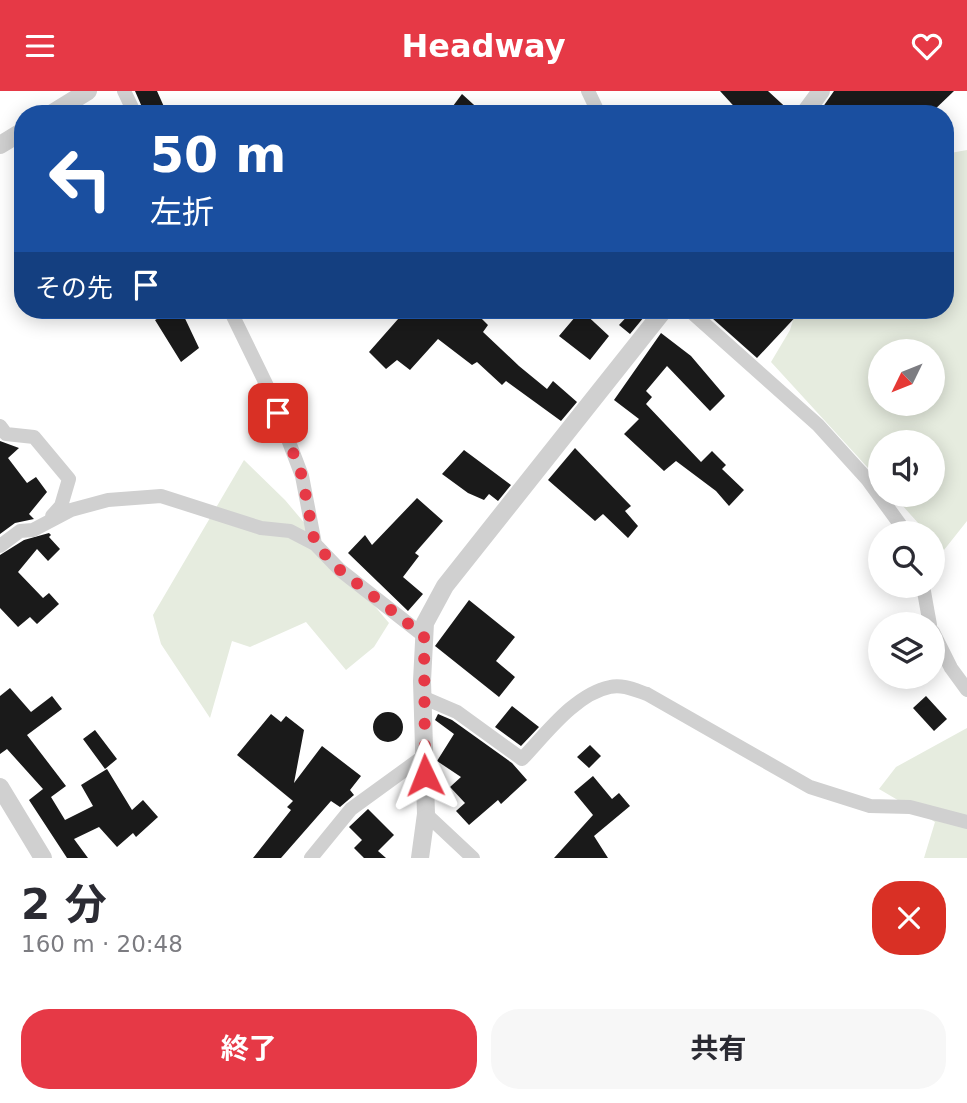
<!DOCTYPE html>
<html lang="ja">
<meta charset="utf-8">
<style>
:root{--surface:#fff;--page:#f7f7f7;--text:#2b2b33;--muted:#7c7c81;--accent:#e63946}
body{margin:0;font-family:"DejaVu Sans","Noto Sans JP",sans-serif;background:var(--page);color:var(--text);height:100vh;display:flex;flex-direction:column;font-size:26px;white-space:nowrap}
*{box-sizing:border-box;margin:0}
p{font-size:23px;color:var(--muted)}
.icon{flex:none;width:38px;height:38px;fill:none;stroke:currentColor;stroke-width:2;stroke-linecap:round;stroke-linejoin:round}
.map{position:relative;height:767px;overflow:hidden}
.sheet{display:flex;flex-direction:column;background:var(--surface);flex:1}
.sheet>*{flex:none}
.top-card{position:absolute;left:14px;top:14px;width:940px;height:214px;border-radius:28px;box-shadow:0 4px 18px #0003;background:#1a4fa0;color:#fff;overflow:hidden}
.needle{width:46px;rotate:227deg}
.controls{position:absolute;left:868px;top:248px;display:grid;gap:14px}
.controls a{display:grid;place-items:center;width:77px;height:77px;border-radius:50%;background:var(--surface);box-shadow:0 4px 18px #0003;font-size:35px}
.pin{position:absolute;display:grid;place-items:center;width:60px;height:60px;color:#fff;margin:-30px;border-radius:14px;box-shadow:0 4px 10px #0006}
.me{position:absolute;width:77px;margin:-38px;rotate:358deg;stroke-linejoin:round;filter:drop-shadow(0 0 5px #0008)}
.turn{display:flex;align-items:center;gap:24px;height:147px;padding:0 21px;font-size:32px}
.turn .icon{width:91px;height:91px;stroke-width:2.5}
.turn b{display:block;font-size:49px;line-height:60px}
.then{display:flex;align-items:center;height:66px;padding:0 21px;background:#0003;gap:14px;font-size:26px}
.round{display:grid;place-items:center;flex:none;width:74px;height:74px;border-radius:28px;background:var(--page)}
.head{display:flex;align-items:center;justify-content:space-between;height:119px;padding:0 21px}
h1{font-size:42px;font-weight:700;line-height:52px}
.primary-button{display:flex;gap:14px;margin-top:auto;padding:14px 21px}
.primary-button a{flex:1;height:80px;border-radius:28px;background:var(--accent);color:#fff;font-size:28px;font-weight:700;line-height:80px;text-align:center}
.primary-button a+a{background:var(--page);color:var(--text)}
header{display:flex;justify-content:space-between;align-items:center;height:91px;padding:0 21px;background:var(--accent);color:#fff;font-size:32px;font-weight:700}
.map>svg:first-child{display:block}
.green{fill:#e6ecdf;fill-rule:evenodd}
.building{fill:#1a1a1a}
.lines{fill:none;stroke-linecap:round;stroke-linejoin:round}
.minor{stroke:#d0d0d0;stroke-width:14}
.tertiary{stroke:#d0d0d0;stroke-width:18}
.route{stroke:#e63946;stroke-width:12;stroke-dasharray:0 21.6}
</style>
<header><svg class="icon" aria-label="menu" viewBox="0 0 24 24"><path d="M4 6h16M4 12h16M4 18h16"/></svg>Headway<svg class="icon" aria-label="heart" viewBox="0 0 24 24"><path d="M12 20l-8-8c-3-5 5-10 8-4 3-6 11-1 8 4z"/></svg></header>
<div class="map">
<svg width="967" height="767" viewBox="0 0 967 767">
<rect width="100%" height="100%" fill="#fff"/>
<!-- green -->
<path class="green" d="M967 59V430L944 459 933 448V443H928L893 404H933V352H880V390L771 271 790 239 796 219H945V63ZM880 261H933V313H880Z
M244 369 285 409 389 532 374 556 346 579 306 531 250 556 232 550 210 627 161 553 153 524Z
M967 637V767H924L935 731 879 698 896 676Z"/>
<!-- building -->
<path class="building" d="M135 0H157L165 18 145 23Z
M720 0H768L793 23H741Z
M834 0H954L930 23H818Z
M462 3 484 23H447Z
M173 219H181L199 257 181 271 155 229Z
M406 219H473L488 234 483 241 519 275 547 298 553 290 577 311 561 330 506 290 502 294 477 271 472 274 438 248 410 279 397 269 386 278 369 261Z
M581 219 609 245 590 269 559 245Z
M633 219 644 226 630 243 619 234Z
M703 219H802L757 267Z
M661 242 691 265 725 305 710 320 667 275 646 300 652 306 646 313 701 371 712 360 726 374 722 378 744 399 729 415 716 400 676 370 664 380 624 343 639 328 614 309Z
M0 350 19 357 8 367 27 392 36 386 47 401 29 423 34 428 15 432 0 443Z
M575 357 631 415 625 420 638 435 628 447 603 423 595 430 548 389Z
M464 359 511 394 498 410 489 403 484 409 468 402 442 383Z
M417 407 443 430 415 462 419 465 403 486 423 503 408 520 348 462 365 444 372 454Z
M49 442 51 444 49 446 60 458 48 470 37 458 18 481 43 507 49 502 59 513 37 533 30 526 18 536 0 517V464L24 449Z
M469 509 515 546 496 570 515 586 499 606 435 555Z
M10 597 31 621 52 605 62 618 27 644 66 695 51 706 65 729 93 715 81 694 107 678 132 719 143 709 158 726 136 746 133 742 117 756 99 736 74 748 88 767H67L29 709 43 698 7 658 0 663V605Z
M926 605 947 628 934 640 913 617Z
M512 615 539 636 521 655 495 636Z
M373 636a15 15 0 1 1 30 0a15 15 0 1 1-30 0Z
M271 623 281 631 286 625 304 639 294 692 322 655 361 685 350 699 354 704 340 716 331 710 281 767H253L291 719 287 716 293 710 237 664Z
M438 623 452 629 512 672 527 689 501 713 498 709 469 734 456 720 465 712 450 696 461 686 437 670 454 643 435 629Z
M95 639 117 668 105 678 83 648Z
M590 654 601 665 589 677 577 666Z
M593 685 612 708 619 702 630 715 594 745 608 767H554L593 724 574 701Z
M368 718 394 744 378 760 386 767H364L354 757 362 749 349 736Z"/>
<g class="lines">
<!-- minor -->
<path class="minor" d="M124 0 135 23
M588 0 599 23
M230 219 270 301 302 385 315 453
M689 219 818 334 867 388 907 443
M0 335 6 343 34 346 69 388 61 415 52 425
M0 455 20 440 33 439 71 419 108 409 161 405 261 437 290 440 315 453 340 479 424 545
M923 495 930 534
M933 541 951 577 967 599
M422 606 457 621 522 668C545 644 575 603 610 596 622 593 635 599 647 603L810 696 870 715 910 716 967 731
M426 723 473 767
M311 767 351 718 424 665"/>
<!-- tertiary -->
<path class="tertiary" d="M51 23 88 0
M804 23 821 0
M0 54 23 40
M0 696 43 767
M420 767 426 723 422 590 425 532 445 495 664 219"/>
</g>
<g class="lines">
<!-- route -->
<path class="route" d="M278 322 302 385 315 453 340 479 424 545 425 684"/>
</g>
</svg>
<div class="controls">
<a><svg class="needle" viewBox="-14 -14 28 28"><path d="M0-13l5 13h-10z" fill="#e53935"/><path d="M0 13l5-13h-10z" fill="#7c7c81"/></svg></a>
<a><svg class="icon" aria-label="sound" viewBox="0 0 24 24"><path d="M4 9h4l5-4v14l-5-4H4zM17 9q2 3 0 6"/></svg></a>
<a><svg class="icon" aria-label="search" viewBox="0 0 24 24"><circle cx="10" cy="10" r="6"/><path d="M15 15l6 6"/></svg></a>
<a><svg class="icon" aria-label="layers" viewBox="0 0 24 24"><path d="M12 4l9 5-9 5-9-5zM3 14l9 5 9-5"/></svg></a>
</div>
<div class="pin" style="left:278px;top:322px;background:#d93025"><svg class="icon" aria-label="arrive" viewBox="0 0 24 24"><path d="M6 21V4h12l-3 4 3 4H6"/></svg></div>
<svg class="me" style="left:425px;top:684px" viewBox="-20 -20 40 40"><path d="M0-17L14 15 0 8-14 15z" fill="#e63946" stroke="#fff" stroke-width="4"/></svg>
<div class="top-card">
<div class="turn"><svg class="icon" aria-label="left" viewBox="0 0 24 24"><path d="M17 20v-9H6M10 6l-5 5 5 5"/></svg><div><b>50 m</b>左折</div></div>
<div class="then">その先<svg class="icon" aria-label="arrive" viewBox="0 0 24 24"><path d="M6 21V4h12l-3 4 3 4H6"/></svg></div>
</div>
</div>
<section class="sheet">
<div class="head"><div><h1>2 分</h1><p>160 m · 20:48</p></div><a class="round" style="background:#d93025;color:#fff"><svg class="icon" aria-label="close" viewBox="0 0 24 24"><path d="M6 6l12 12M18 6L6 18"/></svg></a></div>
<div class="primary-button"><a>終了</a><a>共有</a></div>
</section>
